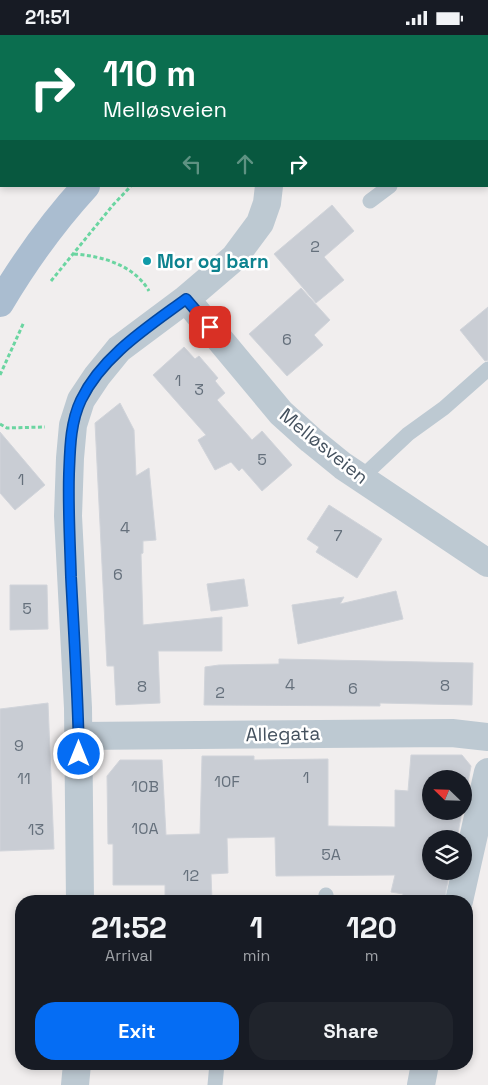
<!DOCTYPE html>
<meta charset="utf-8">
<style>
:root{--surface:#171b24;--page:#20242c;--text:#f1f3f6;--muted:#9ea1a6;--accent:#056df4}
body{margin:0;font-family:"Space Grotesk",sans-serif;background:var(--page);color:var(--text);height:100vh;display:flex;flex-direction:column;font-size:19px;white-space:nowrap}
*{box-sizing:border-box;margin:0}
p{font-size:16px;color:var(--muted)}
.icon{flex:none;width:28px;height:28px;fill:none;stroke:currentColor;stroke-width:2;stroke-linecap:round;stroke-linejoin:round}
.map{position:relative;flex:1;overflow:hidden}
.details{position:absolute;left:15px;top:860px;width:458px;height:175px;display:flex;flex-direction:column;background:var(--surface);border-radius:20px;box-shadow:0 2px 8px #0003}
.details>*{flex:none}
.guide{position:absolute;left:0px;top:0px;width:489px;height:152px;box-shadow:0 2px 8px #0003;background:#0b6e4f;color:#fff;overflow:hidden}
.needle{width:32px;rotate:293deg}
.buttons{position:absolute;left:422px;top:735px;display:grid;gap:10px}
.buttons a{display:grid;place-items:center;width:50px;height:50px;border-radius:50%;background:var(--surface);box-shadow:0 2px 8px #0003;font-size:25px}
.pin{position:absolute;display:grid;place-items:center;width:42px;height:42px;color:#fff;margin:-21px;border-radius:10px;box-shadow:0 2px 8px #0006}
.me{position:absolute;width:55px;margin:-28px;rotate:0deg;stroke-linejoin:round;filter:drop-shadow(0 0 4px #0008)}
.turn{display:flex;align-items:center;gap:18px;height:105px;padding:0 20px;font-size:22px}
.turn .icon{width:65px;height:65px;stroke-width:2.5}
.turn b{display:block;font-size:35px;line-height:42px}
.lanes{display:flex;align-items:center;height:48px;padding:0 20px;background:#0003;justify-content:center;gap:25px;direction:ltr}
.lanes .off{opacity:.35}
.eta{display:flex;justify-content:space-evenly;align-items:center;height:85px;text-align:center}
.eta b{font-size:30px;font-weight:700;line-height:35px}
.cta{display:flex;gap:10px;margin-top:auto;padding:10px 20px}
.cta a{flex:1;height:58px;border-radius:20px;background:var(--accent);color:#fff;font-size:20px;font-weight:700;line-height:58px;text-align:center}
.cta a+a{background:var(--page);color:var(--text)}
.status{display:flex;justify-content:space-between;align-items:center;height:35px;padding:0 25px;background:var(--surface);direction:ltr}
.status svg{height:14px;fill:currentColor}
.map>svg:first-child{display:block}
.building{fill:#c9cdd4;stroke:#d1d4da}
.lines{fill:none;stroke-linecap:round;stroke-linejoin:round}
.path{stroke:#6bd5a1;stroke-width:3;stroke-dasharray:4 2.5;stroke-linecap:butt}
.lane{stroke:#bdc9d2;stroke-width:15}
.street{stroke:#bdc9d2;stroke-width:28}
.primary{stroke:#aabdd0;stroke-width:28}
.route-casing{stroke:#03479f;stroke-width:12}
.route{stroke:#056df4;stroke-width:9}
.culture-dot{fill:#0f9aa8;stroke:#fff;stroke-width:2}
.labels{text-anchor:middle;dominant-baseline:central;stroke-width:5;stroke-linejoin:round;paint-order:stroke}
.number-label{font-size:16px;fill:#65707c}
.culture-label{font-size:19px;font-weight:bold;fill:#0d838f;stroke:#fff;text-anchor:start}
.street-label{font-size:19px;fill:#44515e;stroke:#fff}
</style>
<div class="status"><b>21:51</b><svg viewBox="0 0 49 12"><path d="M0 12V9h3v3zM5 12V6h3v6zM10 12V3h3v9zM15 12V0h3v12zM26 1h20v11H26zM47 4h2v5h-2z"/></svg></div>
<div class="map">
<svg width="488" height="1050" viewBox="0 0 488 1050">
<rect width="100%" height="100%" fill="#f1eeee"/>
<!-- building -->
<path class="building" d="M332 170 354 196 324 222 344 245 316 268 274 219Z
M301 253 330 285 314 300 323 310 287 341 249 299Z
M488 272V325L485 326 460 295Z
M184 312 195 324 199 321 218 343 215 346 225 358 217 365 252 405 262 396 292 430 262 456 242 433 239 436 231 427 215 435 198 405 206 400 153 340Z
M120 368 134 395 136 441 149 433 156 505 143 506V518L141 519 143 590 222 582V616H158L160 668 116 670 114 631H107L95 388Z
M0 397 45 450 15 475 0 458Z
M329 470 382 504 357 543 316 517 319 512 307 504Z
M244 544 248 571 211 576 207 549Z
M10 550H47L48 594 10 595Z
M396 556 403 584 298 609 292 570 344 562 340 569Z
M279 624 473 628 472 670 380 668V671L204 670 205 632 219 630 279 629Z
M48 668 54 814 0 816V674Z
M411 720H462L471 731 464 769V744H431V776H462L457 804H431V836H450L444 866H402L403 859 391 857 395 840 276 841 275 802 227 803 228 838 211 839 212 866H165V850H113V809H108L107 741 120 725H162L166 800 200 799 202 721H254V725L328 724V791L395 792V755L408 756Z"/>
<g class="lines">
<!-- path -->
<path class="path" d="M204 0 205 1
M319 1 320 0
M74 219C102 221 134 230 149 256
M51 246 113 170 131 151
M0 340 24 287
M0 389 7 393 45 392"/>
<!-- lane -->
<path class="lane" d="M485 0 486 1
M488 79V78
M370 166 390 151
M361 443 408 399 444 373 488 334
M326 860 327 866
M215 1050 217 1029"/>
<!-- street -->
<path class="street" d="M0 61 1 63
M186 264 281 378 311 405 343 431 488 528
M79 701 452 698 488 702
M80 866 78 673 68 481 70 423 73 390 81 365 97 341 119 314 186 264 234 223 260 188 267 168 269 151
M459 866 488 737
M75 1050 77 1029
M421 1050 425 1029"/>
<!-- primary -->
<path class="primary" d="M251 1 252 0
M0 268C25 226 53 187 86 151"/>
</g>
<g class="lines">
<defs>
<path id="route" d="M79 719C78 660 74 601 71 542 70 507 68 474 69 439 70 415 70 388 81 365 102 321 148 292 186 264L210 292"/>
</defs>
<!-- route casing -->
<use href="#route" class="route-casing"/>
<!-- route -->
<use href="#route" class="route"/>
</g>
<!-- markers -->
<circle class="culture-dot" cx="147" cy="226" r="5"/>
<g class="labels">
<!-- number labels -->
<g class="number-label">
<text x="315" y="211">2</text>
<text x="287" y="304">6</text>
<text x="178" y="345">1</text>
<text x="199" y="354">3</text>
<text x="262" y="424">5</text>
<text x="21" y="444">1</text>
<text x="125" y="492">4</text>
<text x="338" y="500">7</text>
<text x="118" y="539">6</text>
<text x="27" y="573">5</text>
<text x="290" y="649">4</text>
<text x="445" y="650">8</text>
<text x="142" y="651">8</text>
<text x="353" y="653">6</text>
<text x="220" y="657">2</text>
<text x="19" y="710">9</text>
<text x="306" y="742">1</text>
<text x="24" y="743">11</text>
<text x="227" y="746">10F</text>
<text x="145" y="751">10B</text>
<text x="145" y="793">10A</text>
<text x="36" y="794">13</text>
<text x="331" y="819">5A</text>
<text x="191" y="840">12</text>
</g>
<!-- culture labels -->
<g class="culture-label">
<text x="157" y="226">Mor og barn</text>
</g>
<!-- street labels -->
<g class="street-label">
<text transform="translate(324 411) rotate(39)">Melløsveien</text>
<text transform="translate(283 699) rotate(-1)">Allegata</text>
</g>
</g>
</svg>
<div class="buttons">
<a><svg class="needle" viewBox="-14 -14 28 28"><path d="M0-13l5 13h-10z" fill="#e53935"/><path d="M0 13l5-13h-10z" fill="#9ea1a6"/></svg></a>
<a><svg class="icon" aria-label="layers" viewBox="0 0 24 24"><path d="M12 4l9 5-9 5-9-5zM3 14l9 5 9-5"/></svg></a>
</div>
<div class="pin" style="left:210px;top:292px;background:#d93025"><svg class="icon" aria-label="arrive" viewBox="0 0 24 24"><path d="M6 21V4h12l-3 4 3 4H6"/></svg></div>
<svg class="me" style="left:79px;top:719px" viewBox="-20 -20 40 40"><circle r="17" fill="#056df4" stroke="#fff" stroke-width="3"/><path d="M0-11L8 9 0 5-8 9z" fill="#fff"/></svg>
<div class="guide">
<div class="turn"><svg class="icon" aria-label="right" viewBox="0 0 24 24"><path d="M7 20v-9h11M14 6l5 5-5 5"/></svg><div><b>110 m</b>Melløsveien</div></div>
<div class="lanes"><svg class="icon off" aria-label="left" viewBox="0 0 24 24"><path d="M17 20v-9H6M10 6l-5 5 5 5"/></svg><svg class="icon off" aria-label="ahead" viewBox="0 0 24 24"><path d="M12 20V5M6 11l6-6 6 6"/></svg><svg class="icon" aria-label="right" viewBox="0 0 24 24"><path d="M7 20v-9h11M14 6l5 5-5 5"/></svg></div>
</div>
<section class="details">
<div class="eta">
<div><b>21:52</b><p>Arrival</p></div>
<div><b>1</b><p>min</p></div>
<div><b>120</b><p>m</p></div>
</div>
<div class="cta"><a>Exit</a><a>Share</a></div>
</section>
</div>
